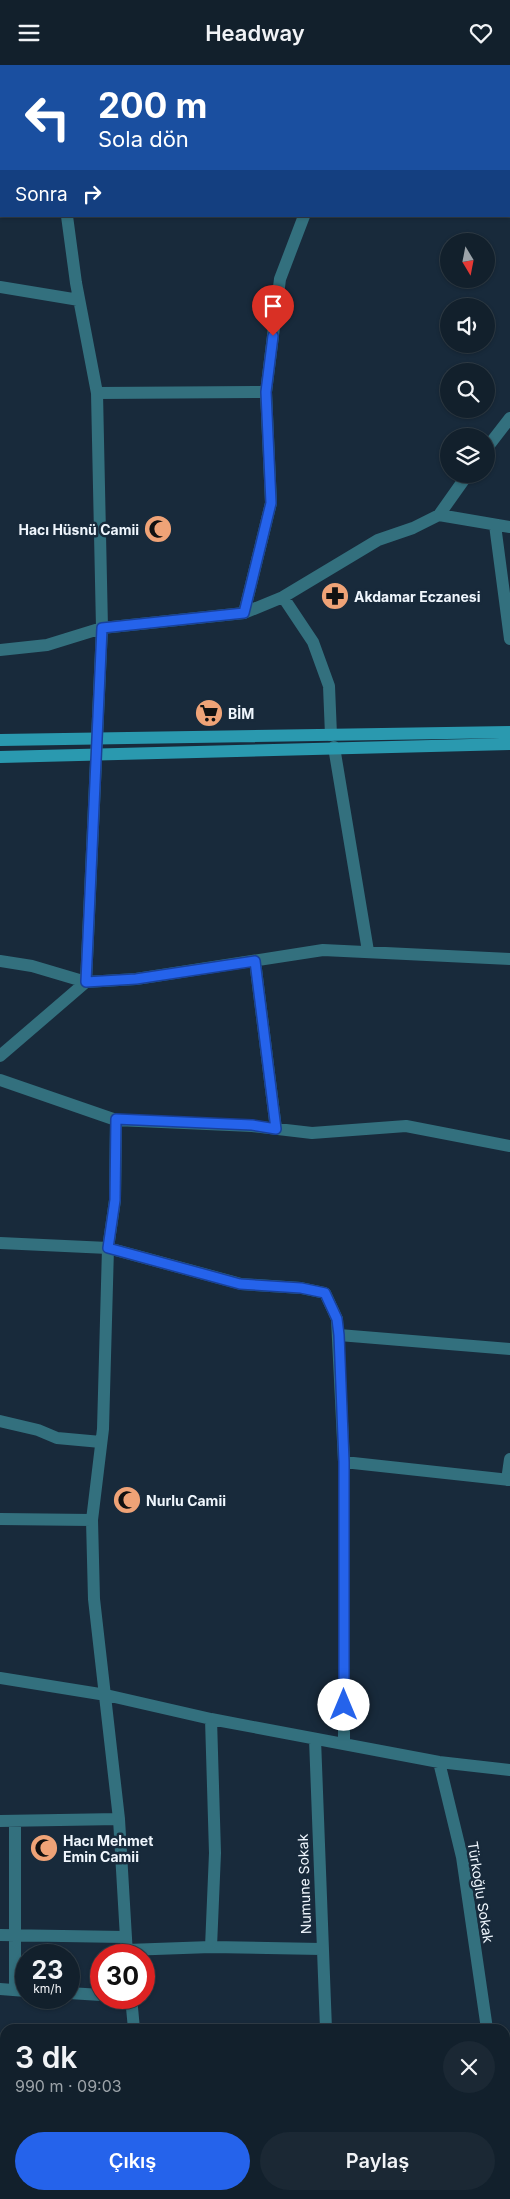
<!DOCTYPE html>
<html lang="tr">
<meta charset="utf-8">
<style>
:root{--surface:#12202c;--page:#1b2834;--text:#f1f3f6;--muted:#9ca3a9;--line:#313e48;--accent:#2563eb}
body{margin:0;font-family:Inter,sans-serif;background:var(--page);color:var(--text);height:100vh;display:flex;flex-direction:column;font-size:19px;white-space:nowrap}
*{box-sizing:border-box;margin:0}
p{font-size:16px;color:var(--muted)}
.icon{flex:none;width:28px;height:28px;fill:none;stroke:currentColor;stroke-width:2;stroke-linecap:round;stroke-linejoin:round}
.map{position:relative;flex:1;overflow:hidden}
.details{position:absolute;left:0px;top:1959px;width:510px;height:176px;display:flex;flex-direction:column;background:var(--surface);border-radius:15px 15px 0 0;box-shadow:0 1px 4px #0004,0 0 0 1px var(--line)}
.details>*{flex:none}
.top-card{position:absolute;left:0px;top:0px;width:510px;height:152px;box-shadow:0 1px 4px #0004,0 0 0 1px var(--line);background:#1a4fa0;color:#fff;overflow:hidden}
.needle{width:32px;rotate:170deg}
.tools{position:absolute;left:440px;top:168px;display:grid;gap:10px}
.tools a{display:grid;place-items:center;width:55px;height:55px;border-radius:50%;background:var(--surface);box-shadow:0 1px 4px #0004,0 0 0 1px var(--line);font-size:25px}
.speed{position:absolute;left:15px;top:1879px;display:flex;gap:10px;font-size:25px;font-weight:700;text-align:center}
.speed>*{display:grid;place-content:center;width:65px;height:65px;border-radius:50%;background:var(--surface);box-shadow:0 1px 4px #0004,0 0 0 1px var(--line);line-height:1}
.speed small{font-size:12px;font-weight:400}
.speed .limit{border:8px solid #d22;background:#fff;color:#111}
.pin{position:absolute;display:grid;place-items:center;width:42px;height:42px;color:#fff;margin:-51px -21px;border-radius:50% 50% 50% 0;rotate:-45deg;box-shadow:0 0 5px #0007}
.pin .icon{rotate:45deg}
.me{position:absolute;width:55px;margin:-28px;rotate:0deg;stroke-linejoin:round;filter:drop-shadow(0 0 4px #0008)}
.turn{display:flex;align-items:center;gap:18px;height:105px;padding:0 15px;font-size:22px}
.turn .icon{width:65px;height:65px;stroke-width:2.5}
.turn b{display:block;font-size:35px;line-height:42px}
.then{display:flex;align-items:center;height:48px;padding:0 15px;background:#0003;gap:10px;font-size:19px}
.round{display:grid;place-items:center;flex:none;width:52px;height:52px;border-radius:26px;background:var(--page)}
.summary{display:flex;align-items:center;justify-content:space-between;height:85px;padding:0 15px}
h1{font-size:30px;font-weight:600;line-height:38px}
.cta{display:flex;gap:10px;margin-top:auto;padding:10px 15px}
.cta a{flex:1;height:58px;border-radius:30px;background:var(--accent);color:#fff;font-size:20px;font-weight:600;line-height:58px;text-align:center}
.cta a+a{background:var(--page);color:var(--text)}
header{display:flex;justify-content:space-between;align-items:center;height:65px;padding:0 15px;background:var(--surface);font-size:22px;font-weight:600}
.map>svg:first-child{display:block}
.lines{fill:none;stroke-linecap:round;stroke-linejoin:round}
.street{stroke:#33707e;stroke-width:12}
.secondary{stroke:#2a99af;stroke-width:12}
.route-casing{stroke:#184099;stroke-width:12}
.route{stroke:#2563eb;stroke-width:9}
.labels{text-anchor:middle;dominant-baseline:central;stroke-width:5;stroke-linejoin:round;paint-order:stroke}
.poi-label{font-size:14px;font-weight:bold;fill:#eff6fd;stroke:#182a3b;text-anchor:start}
.street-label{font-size:14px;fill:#eff6fd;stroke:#182a3b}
</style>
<header><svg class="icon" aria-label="menu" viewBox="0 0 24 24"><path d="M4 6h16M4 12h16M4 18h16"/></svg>Headway<svg class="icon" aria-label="heart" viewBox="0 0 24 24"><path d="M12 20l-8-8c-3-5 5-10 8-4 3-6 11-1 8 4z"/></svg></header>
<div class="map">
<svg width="510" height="2134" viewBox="0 0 510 2134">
<rect width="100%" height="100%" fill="#182a3b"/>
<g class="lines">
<!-- street -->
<path class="street" d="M52 0V1
M306 0 307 1
M474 1V0
M0 222 79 235
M97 328 266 327
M486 384 510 353
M439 450 510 462
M495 460 510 574
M283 532 313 577 329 621 331 670
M244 548 271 438 266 327 280 214 304 151
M0 585 47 580 102 563 244 548 283 532 378 475 413 463 439 450 468 409
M334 682 368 886
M0 896 32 901 86 917 136 914 323 885 510 894
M255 896 276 1064
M0 991 86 917 102 563 97 328 76 218 67 151
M0 1015 116 1055
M0 1178 108 1183 103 1364 92 1455 94 1534 119 1754 127 1890
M339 1270 510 1284
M0 1356 38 1365 57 1373 101 1377
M344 1397 510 1415
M507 1415 510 1394
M0 1454 92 1455
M0 1613 106 1630 211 1654 439 1697 510 1705
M211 1654 215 1788 211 1882
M315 1674 326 1964
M344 1677V1397L337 1254 325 1228 301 1223 241 1219 108 1183 115 1135 116 1055 252 1061 312 1068 406 1061 510 1081
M439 1697 462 1792 487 1964
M0 1756 119 1754
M15 1756V1925
M0 1870 125 1872
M127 1885 211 1882 321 1884
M0 1924 26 1926
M69 1928 101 1930
M131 1932 134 1964
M505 2061 510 2087
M148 2130V2134
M335 2130V2134"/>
<!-- secondary -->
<path class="secondary" d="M0 675 510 667
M0 692 510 679"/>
</g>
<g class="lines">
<defs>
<path id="route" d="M273 271 266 327 271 438 244 548 102 563 86 917 136 914 255 896 276 1064 252 1060 116 1054 115 1135 108 1183 240 1219 301 1223 325 1228 337 1254 339 1270 344 1397V1640"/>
</defs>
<!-- route casing -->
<use href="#route" class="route-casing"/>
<!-- route -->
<use href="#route" class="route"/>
</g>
<!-- icons -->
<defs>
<symbol id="mosque-disc" viewBox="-11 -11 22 22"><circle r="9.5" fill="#efa377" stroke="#182a3b"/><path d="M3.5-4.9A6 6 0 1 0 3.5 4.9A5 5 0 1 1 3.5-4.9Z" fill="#111"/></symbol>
<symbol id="pharmacy-disc" viewBox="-11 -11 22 22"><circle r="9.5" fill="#efa377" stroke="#182a3b"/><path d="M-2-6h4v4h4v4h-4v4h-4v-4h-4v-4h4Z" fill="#111"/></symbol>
<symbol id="supermarket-disc" viewBox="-11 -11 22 22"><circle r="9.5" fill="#efa377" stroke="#182a3b"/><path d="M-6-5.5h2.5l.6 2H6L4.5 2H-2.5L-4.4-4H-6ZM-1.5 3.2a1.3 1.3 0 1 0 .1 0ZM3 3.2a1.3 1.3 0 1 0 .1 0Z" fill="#111"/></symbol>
</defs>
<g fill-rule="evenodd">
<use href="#mosque-disc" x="142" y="448" width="32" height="32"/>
<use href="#pharmacy-disc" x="319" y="515" width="32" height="32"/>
<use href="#supermarket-disc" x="193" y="632" width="32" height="32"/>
<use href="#mosque-disc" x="111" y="1419" width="32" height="32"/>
<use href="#mosque-disc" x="28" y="1767" width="32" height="32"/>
</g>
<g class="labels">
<!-- poi labels -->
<g class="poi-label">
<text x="139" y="464" text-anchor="end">Hacı Hüsnü Camii</text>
<text x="354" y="531">Akdamar Eczanesi</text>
<text x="228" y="648">BİM</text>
<text x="146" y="1435">Nurlu Camii</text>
<text x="63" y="1775">Hacı Mehmet<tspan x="63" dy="16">Emin Camii</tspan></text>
</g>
<!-- street labels -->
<g class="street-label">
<text transform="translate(304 1819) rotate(-92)">Numune Sokak</text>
<text transform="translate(481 1827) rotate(81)">Türkoğlu Sokak</text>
</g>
</g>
</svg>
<div class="tools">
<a><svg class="needle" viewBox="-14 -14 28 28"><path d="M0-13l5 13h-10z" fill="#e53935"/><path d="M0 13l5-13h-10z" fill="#9ca3a9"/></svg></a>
<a><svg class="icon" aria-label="sound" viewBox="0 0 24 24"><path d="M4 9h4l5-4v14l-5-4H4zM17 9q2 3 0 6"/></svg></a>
<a><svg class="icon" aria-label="search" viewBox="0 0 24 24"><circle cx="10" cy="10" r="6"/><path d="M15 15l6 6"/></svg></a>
<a><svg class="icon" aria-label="layers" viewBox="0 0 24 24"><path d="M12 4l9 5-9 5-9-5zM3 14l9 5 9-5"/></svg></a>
</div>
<div class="speed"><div>23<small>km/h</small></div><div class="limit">30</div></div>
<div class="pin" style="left:273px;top:271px;background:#d93025"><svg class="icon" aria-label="arrive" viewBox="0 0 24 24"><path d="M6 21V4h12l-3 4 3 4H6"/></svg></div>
<svg class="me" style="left:344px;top:1640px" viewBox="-20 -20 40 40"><circle r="19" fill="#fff"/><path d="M0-13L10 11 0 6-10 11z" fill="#2563eb"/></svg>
<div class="top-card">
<div class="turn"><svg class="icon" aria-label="left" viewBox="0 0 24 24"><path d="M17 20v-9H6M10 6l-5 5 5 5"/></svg><div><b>200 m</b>Sola dön</div></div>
<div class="then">Sonra<svg class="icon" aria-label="right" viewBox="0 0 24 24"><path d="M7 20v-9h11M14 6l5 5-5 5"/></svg></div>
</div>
<section class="details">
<div class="summary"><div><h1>3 dk</h1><p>990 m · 09:03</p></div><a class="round"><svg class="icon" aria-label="close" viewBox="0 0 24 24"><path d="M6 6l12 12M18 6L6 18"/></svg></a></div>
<div class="cta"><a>Çıkış</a><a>Paylaş</a></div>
</section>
</div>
